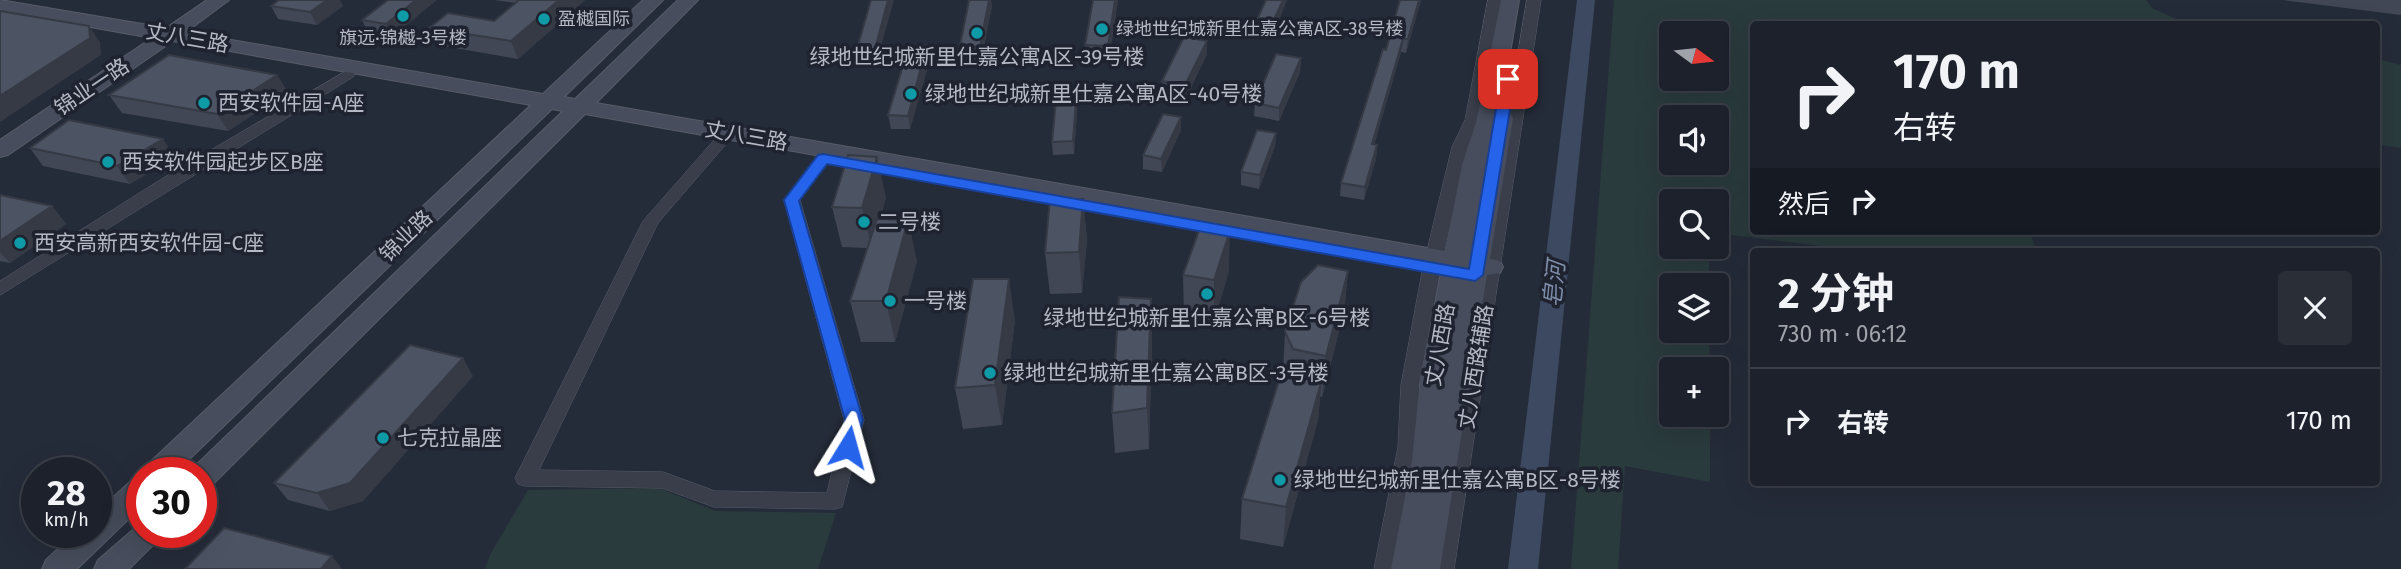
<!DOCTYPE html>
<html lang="zh">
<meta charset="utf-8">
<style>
:root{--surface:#1c212b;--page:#292e37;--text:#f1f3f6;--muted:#a0a3a9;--line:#3a3e47}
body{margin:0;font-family:"Fira Sans","Noto Sans SC",sans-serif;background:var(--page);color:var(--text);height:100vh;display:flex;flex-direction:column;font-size:26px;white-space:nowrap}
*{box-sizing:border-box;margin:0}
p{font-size:23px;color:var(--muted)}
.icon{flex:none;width:38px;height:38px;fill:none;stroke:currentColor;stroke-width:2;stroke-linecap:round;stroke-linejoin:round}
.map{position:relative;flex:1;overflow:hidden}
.side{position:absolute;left:1750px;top:248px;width:630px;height:238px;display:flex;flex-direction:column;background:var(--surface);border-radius:7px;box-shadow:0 7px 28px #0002,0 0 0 2px var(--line)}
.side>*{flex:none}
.hud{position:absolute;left:1750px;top:21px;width:630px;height:214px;border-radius:7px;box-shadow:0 7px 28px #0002,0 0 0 2px var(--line);background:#1c212b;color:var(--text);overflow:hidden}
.needle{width:46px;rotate:105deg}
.fabs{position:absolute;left:1659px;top:21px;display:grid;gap:14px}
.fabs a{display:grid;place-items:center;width:70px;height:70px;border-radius:7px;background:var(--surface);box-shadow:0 7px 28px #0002,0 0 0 2px var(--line);font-size:35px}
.speed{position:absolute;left:21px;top:457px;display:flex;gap:14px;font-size:35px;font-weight:700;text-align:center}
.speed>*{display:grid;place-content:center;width:91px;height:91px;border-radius:50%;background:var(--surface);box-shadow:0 7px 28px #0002,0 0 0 2px var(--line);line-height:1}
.speed small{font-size:18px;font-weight:400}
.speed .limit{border:10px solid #d22;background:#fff;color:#111}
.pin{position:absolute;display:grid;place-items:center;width:60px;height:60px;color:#fff;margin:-30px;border-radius:14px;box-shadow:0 4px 10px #0006}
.me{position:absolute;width:77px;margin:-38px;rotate:8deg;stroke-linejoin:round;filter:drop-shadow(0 0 5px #0008)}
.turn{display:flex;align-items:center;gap:24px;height:147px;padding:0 28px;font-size:32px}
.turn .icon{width:91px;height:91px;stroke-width:2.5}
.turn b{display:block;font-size:49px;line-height:60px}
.then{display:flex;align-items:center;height:66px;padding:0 28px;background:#0003;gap:14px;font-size:26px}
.round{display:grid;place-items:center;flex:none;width:74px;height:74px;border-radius:7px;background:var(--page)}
.overview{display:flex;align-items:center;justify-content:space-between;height:119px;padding:0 28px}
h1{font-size:42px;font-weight:700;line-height:52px}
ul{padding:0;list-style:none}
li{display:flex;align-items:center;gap:21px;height:105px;padding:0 28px;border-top:2px solid var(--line)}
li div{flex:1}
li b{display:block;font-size:26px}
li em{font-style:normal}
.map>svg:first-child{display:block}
.green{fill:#2a3b3d;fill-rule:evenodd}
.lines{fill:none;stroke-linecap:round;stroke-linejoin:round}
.river{fill:#3c4961;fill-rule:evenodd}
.street-casing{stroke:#575c68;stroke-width:1}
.secondary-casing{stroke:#575c68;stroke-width:2}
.street{fill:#393e4a;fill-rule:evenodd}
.secondary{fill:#474d5c;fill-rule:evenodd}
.wall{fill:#414755}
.shaded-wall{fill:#353a45}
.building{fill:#4c5363;stroke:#353a45;stroke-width:2}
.route{fill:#2563eb;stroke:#184099;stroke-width:2}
.culture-dot{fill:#0f9aa8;stroke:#1e232f;stroke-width:2.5}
.labels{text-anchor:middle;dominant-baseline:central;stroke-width:7;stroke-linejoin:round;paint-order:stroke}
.far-poi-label{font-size:18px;fill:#b4b9c5;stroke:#1e232f;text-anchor:start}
.street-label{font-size:21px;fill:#b4b9c5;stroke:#1e232f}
.poi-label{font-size:21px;fill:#b4b9c5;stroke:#1e232f;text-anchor:start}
.water-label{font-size:23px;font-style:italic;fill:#7f8eaa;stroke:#1e232f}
</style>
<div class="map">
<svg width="2401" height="569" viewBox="0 0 2401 569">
<rect width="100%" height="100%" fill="#252c39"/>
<!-- green -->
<path class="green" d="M1614 0H2146L2152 8 2187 24H1754V231H2030L2036 252H1868L1717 233V201H1671V247H1709V285H1671V331H1709L1710 369H1671V415H1710V482L1625 466 1618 569H1571ZM1671 33H1717V79H1671ZM1671 117H1717V163H1671Z
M2377 59 2401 65V148L2377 144Z
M659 488 715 511 836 513 818 569H485L490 555 528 490Z"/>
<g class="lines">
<!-- river -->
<path class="river" d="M1577 0H1595L1538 569H1508Z"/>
<defs>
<path id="street" d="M1488 0H1502L1481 120 1468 147 1441 267 1419 385 1418 447 1396 569H1374L1398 447 1401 385 1423 267 1452 147 1465 120Z
M1527 0H1541L1454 569H1432Z
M348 70 355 74 353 77 0 295V281L160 180Z
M721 136 726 138 729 141 726 144 658 223 539 470 663 472 715 491 827 493 844 420 784 200 817 156 823 154 831 159 800 200 864 420 842 507 835 509 714 507 662 488 525 486 518 484 515 478 643 221 716 138Z"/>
<path id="secondary" d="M0 0 166 28 207 0H229L186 32 543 94 643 0H663L564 97 575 99 678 0H698L596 103 1445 251 1462 165 1476 123 1501 0H1519L1500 112 1510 113 1513 118 1490 259 1500 261 1503 267 1500 273 1487 275 1440 569H1391L1412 461 1420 380 1442 267 585 114 211 486 201 489V472H190L191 470 563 111 552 109 176 472H144L148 464 531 105 173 41 8 155 0 157V140L152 38 0 11Z
M142 477V506L77 569H42L46 560 76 532H96V513L132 480Z
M142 522V532H162L157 541 129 569H94L98 560Z"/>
</defs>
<!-- street casing -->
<use href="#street" class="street-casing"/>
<!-- secondary casing -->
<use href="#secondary" class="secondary-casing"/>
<!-- street -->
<use href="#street" class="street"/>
<!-- secondary -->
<use href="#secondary" class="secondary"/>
</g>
<!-- wall -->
<path class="wall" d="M388 0 392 37 368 32 362 20Z
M494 0H585L518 59 437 45 429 28 494 21 515 3Z
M871 0 877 61 860 62 857 49Z
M1118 0 1109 59 1086 58 1085 45Z
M1287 0 1272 37 1256 35V22Z
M1421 0 1406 53 1401 52 1374 145H1377L1376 159 1364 200 1340 196 1341 183 1386 50Z
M2283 0H2401V15Z
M271 6H343L317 25 278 19Z
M992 6 981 60 962 59 960 46Z
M1207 41V54L1186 98 1163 94 1162 81Z
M927 45 930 59 910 129H891L888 115Z
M1301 58 1300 72 1279 121 1254 116 1255 103Z
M288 92 228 131 122 113 109 95Z
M1076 99 1077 112 1074 154 1053 155 1052 142Z
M1181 117V130L1162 172 1143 169V155Z
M1276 133 1275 146 1259 189 1241 185V172Z
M30 148 175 157 130 184 43 166Z
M0 195 52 206 66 224 10 263 0 261Z
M886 197 880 219 917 261 895 342H861L850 301 867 248 842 247 832 207Z
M1083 199 1087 240 1082 293 1050 294 1045 253Z
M1229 271 1214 321 1184 316 1183 275Z
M1348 271 1344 312 1322 397 1320 396 1318 420 1283 547 1240 539 1242 499 1283 371 1285 332Z
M1151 299 1152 340 1149 449 1115 453 1112 413Z
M1015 320 1002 425 963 429 955 388Z
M473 376 363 501 330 511 288 500 274 483Z"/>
<!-- shaded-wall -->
<path class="shaded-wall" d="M327 0H340L343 6 317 25 310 12Z
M416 0H437L392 37 386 24Z
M559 0H585L518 59 511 41Z
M888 0H894L877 61 875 49Z
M989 0H991L992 6 981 60 980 47Z
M1115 0H1118L1109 59 1108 46Z
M1283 0H1287L1272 37V24Z
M1419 0H1421L1406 53 1408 39Z
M89 26 100 42 101 55 0 122V96Z
M1403 39 1401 52 1370 158 1372 144Z
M1207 41V54L1186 98 1185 85Z
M927 45 930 59 910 129 908 116Z
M1301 58 1300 72 1279 121V108Z
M277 75 288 92 228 131 217 114Z
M1076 99 1077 112 1074 154 1073 141Z
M1181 117V130L1162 172 1161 159Z
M1276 133 1275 146 1259 189 1260 175Z
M163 139 175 157 130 184 117 166Z
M1377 145 1376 159 1364 200 1365 187Z
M877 157 886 197 872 249 862 208Z
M1083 199 1087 240 1082 293 1079 252Z
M52 206 66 224 10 263 0 252V241Z
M908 220 917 261 895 342 886 301Z
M1230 231 1229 271 1214 321V280Z
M1348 271 1344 312 1322 397 1326 356Z
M1009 279 1015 320 1002 425 995 385Z
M1151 299 1152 340 1149 449 1147 408Z
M463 358 473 376 363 501 330 511 317 493Z
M1322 379 1318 420 1283 547 1286 507Z
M332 556 342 569H321Z"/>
<!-- building -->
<path class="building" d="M279 0H327L310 12 271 6Z
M388 0H416L386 24 362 20Z
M519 0H559L511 41 429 28 448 13 494 21Z
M871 0H888L875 49H857Z
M969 0H989L980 47 960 46Z
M1093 0H1115L1108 46 1085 45Z
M1266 0H1283L1272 24 1256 22Z
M1400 0H1419L1408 39H1403L1372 144 1377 145 1365 187 1341 183 1383 49 1386 50Z
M0 11 89 26 90 38 0 96Z
M1184 37 1207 41 1185 85 1162 81Z
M927 45 908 116 888 115 909 46Z
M1276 54 1301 58 1279 108 1255 103Z
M169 55 277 75 217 114 109 95Z
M1076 99 1073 141 1052 142 1056 100Z
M1163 114 1181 117 1161 159 1143 155Z
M69 120 163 139 117 166 30 148Z
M1257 130 1276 133 1260 175 1241 172Z
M848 155 877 157 862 208 832 207Z
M0 195 52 206 0 241Z
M1050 199H1083L1079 252 1045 253Z
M877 219 908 220 886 301H850Z
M1201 225 1230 231 1214 280 1183 275Z
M1318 265 1348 271 1326 356 1293 349 1285 332 1301 282Z
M973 279H1009L995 385 955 388Z
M1119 297 1151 299 1147 408 1112 413Z
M410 345 463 358 350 483 317 493 274 483Z
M1282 371 1322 379 1286 507 1242 499Z
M224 528 332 556 321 569H185Z"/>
<!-- route -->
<path class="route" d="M1508 75 1515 79 1483 275 1475 281 827 164 799 201 863 420 854 452H841L839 447 845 420 784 200 818 155 823 154 1469 269 1501 79Z"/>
<!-- markers -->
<g class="culture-dot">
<circle cx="403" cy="16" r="7"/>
<circle cx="544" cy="19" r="7"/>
<circle cx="1102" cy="29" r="7"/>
<circle cx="977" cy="33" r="7"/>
<circle cx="911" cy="94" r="7"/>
<circle cx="204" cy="103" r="7"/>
<circle cx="108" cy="162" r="7"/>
<circle cx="864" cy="222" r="7"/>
<circle cx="20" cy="243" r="7"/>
<circle cx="1207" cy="294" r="7"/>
<circle cx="890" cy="301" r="7"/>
<circle cx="990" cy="373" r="7"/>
<circle cx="383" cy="438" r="7"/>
<circle cx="1280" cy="480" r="7"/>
</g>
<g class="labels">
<!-- far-poi labels -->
<g class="far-poi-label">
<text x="558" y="19">盈樾国际</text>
<text x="1116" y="29">绿地世纪城新里仕嘉公寓A区-38号楼</text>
<text x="403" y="38" text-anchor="middle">旗远·锦樾-3号楼</text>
</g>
<!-- street labels -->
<g class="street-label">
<text transform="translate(187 38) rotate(10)">丈八三路</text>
<text transform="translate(92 87) rotate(-34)">锦业一路</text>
<text transform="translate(746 136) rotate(10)">丈八三路</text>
<text transform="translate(406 236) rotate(-44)">锦业路</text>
<text transform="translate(1440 345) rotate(-80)">丈八西路</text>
<text transform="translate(1476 367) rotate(-81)">丈八西路辅路</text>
</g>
<!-- poi labels -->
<g class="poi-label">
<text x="977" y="57" text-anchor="middle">绿地世纪城新里仕嘉公寓A区-39号楼</text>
<text x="925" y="94">绿地世纪城新里仕嘉公寓A区-40号楼</text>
<text x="218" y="103">西安软件园-A座</text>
<text x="122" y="162">西安软件园起步区B座</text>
<text x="878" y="222">二号楼</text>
<text x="34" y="243">西安高新西安软件园-C座</text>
<text x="904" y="301">一号楼</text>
<text x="1207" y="318" text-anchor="middle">绿地世纪城新里仕嘉公寓B区-6号楼</text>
<text x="1004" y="373">绿地世纪城新里仕嘉公寓B区-3号楼</text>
<text x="397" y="438">七克拉晶座</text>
<text x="1294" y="480">绿地世纪城新里仕嘉公寓B区-8号楼</text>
</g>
<!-- water labels -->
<g class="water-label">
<text transform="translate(1554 284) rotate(-84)">皂河</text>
</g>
</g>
</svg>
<div class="fabs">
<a><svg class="needle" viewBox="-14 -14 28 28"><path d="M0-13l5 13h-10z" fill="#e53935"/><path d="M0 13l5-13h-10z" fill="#a0a3a9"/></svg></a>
<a><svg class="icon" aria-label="sound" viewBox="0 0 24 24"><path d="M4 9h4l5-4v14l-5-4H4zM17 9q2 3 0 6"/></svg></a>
<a><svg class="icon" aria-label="search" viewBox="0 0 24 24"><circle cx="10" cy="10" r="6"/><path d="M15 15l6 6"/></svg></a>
<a><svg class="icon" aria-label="layers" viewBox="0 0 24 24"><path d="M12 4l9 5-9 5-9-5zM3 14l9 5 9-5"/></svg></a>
<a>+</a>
</div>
<div class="speed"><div>28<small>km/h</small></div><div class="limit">30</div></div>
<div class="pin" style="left:1508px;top:79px;background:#d93025"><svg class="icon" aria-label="arrive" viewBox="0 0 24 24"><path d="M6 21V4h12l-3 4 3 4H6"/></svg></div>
<svg class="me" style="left:848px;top:447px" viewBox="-20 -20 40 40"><path d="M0-17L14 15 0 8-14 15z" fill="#2563eb" stroke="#fff" stroke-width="4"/></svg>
<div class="hud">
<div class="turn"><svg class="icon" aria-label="right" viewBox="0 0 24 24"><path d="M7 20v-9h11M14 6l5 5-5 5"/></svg><div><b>170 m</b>右转</div></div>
<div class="then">然后<svg class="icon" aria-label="right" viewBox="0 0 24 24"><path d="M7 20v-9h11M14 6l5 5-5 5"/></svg></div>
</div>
<section class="side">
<div class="overview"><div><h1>2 分钟</h1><p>730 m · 06:12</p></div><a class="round"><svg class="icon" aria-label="close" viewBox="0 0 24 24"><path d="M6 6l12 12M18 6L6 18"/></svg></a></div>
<ul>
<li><svg class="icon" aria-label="right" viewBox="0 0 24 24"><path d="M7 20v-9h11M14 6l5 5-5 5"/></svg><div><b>右转</b></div><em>170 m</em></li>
</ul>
</section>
</div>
